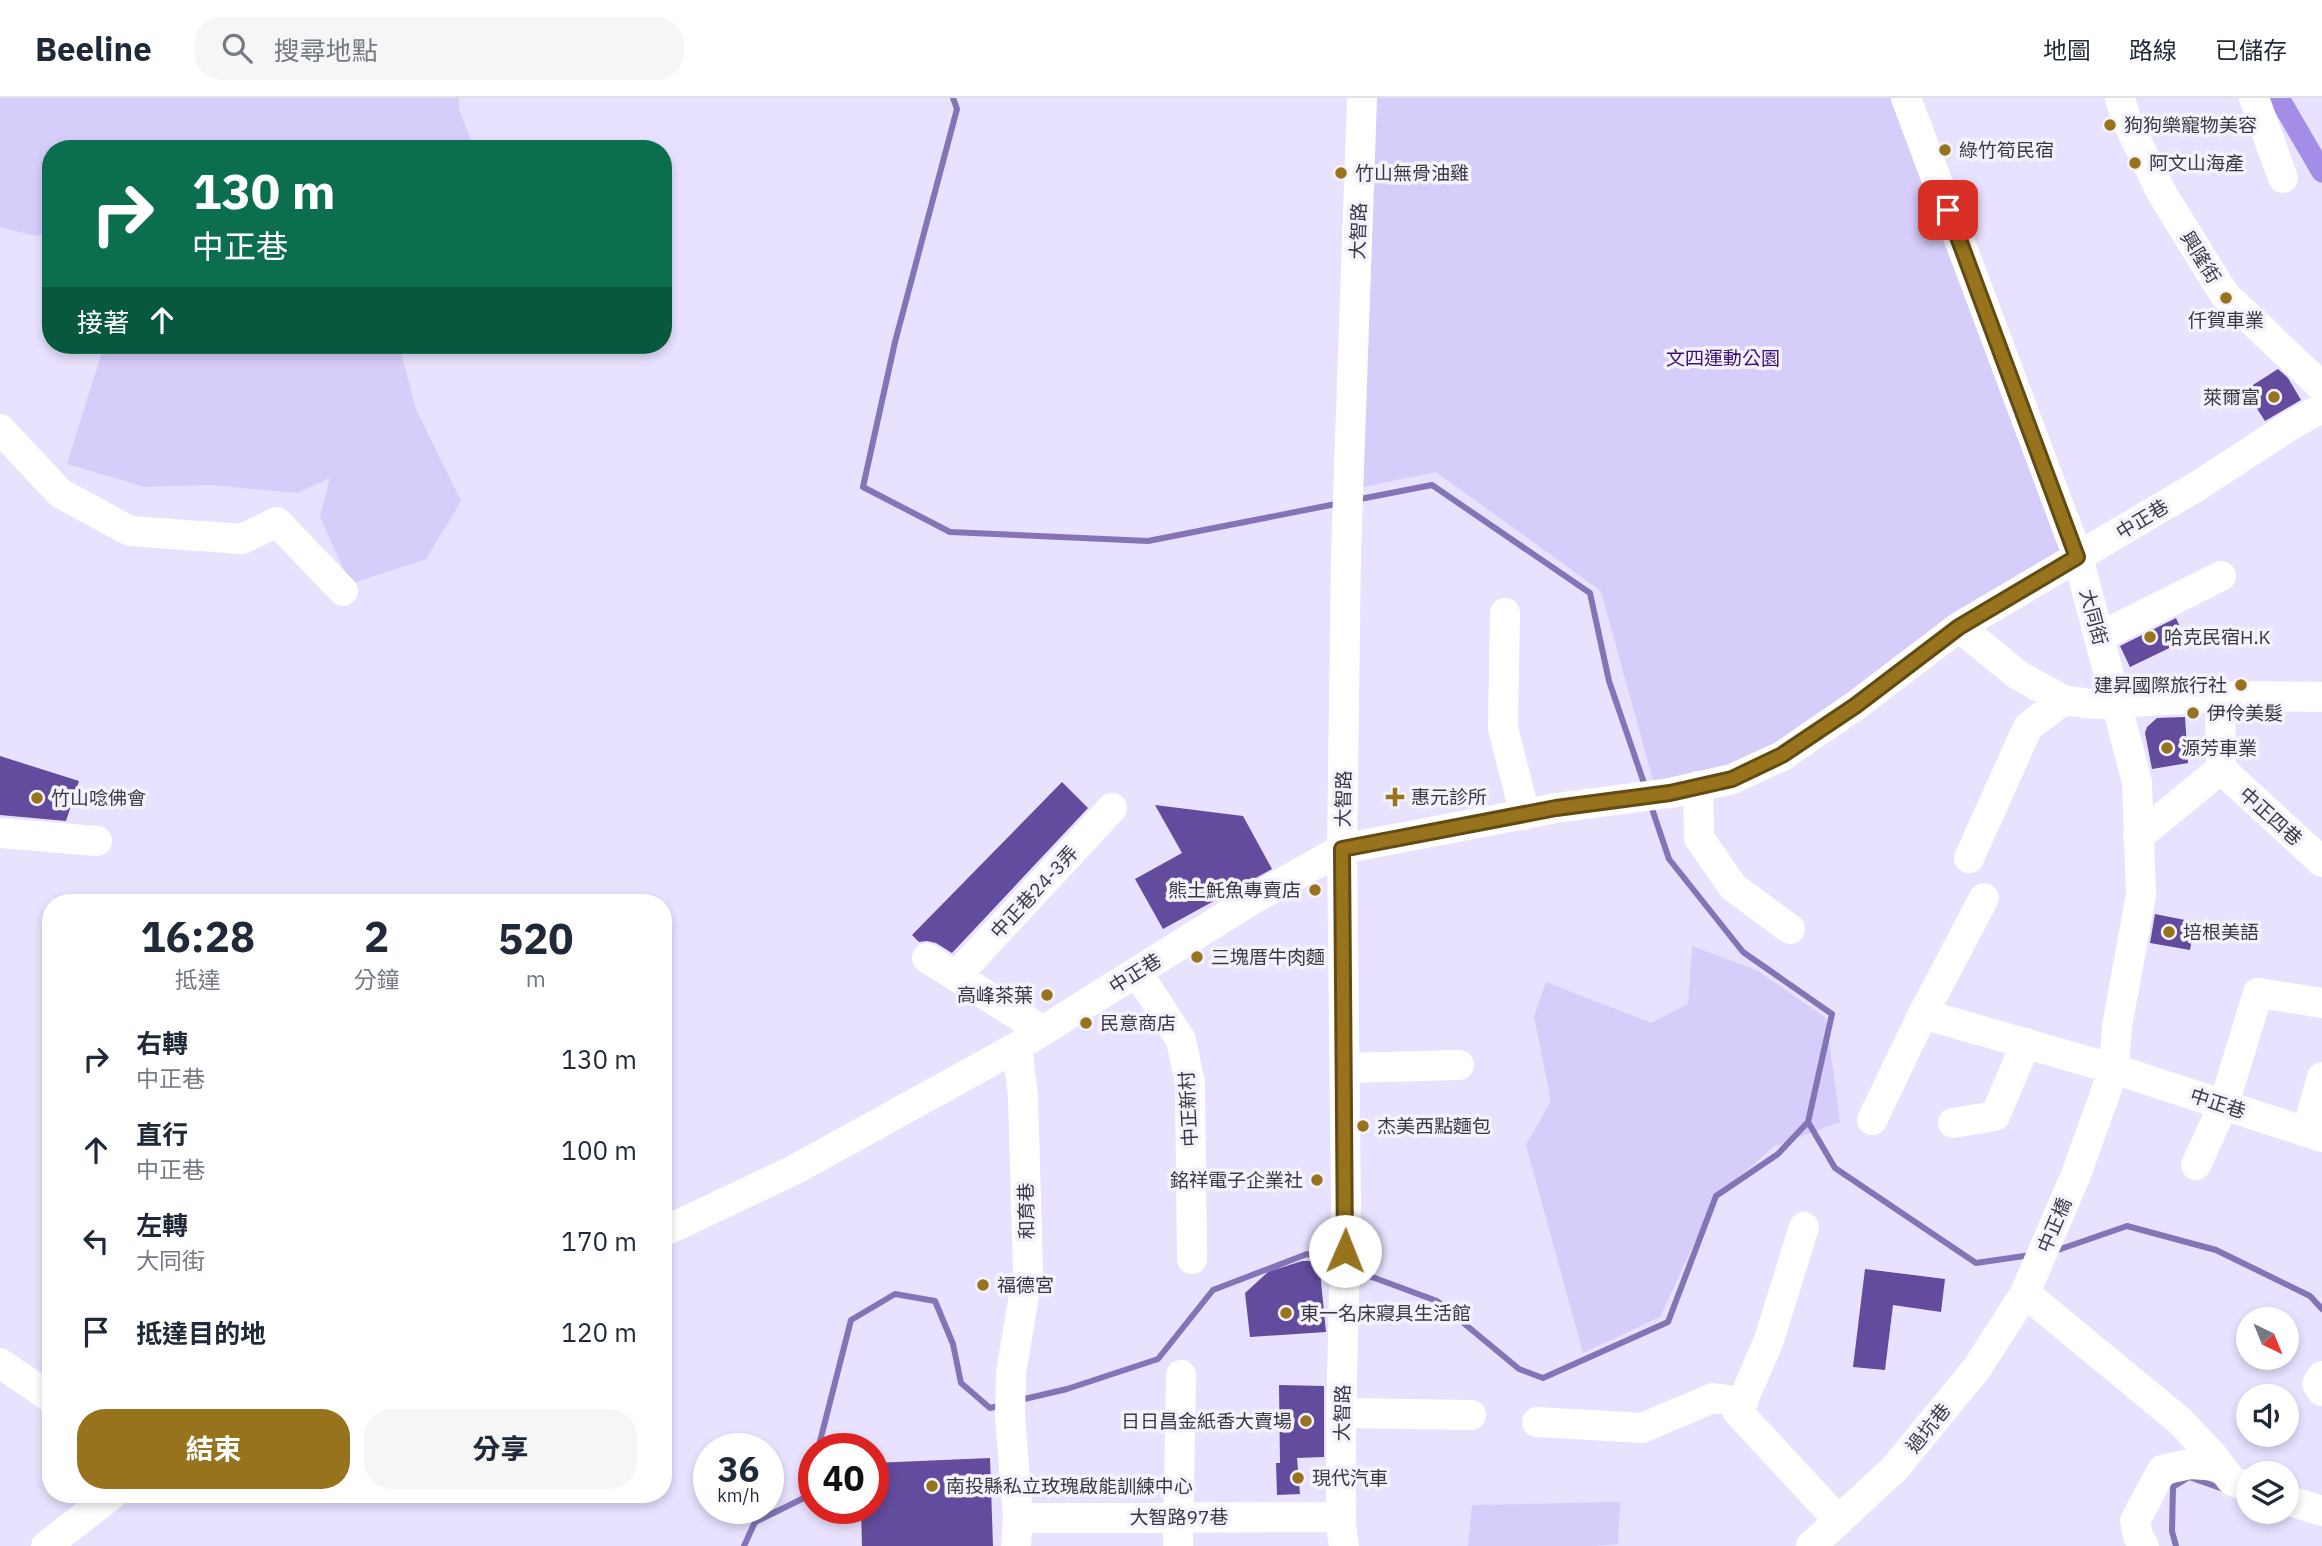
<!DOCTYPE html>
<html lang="zh-TW">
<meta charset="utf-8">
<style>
:root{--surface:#fff;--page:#f6f6f7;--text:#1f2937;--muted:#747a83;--line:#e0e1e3;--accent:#97731d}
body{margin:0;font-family:"IBM Plex Sans","Noto Sans TC",sans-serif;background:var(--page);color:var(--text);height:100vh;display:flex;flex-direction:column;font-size:26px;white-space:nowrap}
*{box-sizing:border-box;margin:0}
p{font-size:23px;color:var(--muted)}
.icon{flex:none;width:38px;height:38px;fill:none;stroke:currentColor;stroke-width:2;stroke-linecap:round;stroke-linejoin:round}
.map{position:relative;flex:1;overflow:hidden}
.panel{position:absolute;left:42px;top:796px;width:630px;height:609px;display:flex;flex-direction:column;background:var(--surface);border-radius:28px;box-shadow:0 4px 10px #0003}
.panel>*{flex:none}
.banner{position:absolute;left:42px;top:42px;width:630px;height:214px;border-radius:28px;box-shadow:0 4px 10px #0003;background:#0b6e4f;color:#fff;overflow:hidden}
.needle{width:46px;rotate:137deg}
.tools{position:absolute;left:2236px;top:1209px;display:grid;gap:14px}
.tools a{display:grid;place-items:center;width:63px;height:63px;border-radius:50%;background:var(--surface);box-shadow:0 4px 10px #0003;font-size:35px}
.speed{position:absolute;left:693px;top:1335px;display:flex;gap:14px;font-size:35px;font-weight:700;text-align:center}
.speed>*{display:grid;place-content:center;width:91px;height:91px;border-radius:50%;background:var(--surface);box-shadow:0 4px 10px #0003;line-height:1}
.speed small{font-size:18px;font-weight:400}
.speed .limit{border:10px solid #d22;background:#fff;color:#111}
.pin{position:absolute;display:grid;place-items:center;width:60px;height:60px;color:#fff;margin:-30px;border-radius:14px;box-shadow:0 4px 10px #0006}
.me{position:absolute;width:77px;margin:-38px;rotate:1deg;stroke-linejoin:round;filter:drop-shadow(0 0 5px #0008)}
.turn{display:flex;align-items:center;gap:24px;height:147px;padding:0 35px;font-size:32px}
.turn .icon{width:91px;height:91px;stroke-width:2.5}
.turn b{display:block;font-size:49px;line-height:60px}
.then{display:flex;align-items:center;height:66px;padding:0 35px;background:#0003;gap:14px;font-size:26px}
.eta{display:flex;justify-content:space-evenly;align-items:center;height:119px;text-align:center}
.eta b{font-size:42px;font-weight:700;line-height:49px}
.cta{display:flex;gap:14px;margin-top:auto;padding:14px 35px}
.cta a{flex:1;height:80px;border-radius:28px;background:var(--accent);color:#fff;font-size:28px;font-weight:700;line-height:80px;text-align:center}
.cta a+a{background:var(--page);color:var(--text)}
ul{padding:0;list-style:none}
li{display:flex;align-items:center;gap:21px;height:91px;padding:0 35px}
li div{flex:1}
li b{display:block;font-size:26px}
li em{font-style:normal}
header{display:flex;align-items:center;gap:42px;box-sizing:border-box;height:98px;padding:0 35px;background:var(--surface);border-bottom:2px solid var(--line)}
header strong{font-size:33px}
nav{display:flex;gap:38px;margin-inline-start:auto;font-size:24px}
.search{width:490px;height:63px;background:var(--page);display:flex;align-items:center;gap:18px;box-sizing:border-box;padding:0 24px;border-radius:28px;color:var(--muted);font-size:26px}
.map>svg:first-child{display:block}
.green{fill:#d6cdfa}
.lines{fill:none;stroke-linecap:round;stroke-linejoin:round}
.stream{stroke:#8474b6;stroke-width:6}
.canal{stroke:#a48de6;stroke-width:21}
.building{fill:#634b9d}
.minor{stroke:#fff;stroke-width:30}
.route-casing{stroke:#624b13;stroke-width:18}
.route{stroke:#97731d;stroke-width:12}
.poi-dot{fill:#97731d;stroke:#f4f2fa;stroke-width:2.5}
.labels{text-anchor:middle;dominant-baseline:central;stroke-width:7;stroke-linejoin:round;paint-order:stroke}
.poi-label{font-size:19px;fill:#3b3846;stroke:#f4f2fa;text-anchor:start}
.street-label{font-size:19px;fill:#3b3846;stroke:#f4f2fa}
.park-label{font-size:19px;fill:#3c0e78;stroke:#f4f2fa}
</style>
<header>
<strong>Beeline</strong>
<div class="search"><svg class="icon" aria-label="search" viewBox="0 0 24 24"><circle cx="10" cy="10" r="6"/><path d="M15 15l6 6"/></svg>搜尋地點</div>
<nav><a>地圖</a><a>路線</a><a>已儲存</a></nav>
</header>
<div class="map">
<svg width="2322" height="1448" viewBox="0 0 2322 1448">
<rect width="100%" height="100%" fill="#e8e2ff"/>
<!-- green -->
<path class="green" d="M0 0H459V11L474 51H51V133L35 138 0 129Z
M1359 0H1906L2070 456 1782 658 1657 697 1601 493 1436 374 1348 392Z
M104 247H399L416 311 461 403 426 461 350 486 320 419 330 380 297 395 211 387 145 389 67 366Z
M1692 848 1758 873 1826 920 1840 1024 1775 1048 1716 1098 1660 1219 1583 1255 1526 1047 1551 1003 1534 918 1546 884 1651 925 1688 906Z
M1620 1404 1618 1446 1596 1448H1468L1472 1407Z"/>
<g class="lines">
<!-- stream -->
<path class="stream" d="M953 0 957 11 895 244 863 389 950 434 1148 443 1341 405
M1355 402 1432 387 1590 495 1609 583 1645 688
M1650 705 1669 761 1743 854 1832 916 1808 1024 1835 1070 1976 1165 2031 1157
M2052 1154 2127 1128 2216 1152 2310 1198 2322 1211
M1353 1172 1437 1203 1519 1271 1543 1280 1668 1224 1716 1098 1778 1056 1808 1024
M1020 1302 1067 1291 1158 1261 1213 1192 1307 1156 1336 1166
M818 1351 851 1222 895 1196 935 1203 953 1246 961 1285 990 1310 1002 1307
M744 1448 755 1424 806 1399 814 1368
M2176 1448 2172 1433 2173 1389 2189 1379 2226 1392"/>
<!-- canal -->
<path class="canal" d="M2279 0 2322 74"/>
</g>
<!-- building -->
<path class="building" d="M2278 271 2288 280 2301 302 2265 323 2245 292Z
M2176 520 2186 542 2130 569 2120 548Z
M2185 619 2188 665 2152 671 2145 635 2147 629 2157 620Z
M0 658 79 683 66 723 0 717Z
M1062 684 1088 710 952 855 936 845 927 843 919 844 912 837Z
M1155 707 1243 718 1272 771 1163 831 1135 781 1182 755Z
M2155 816 2195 824 2190 852 2150 845Z
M1302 1163H1319L1326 1234 1250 1239 1245 1195 1268 1174Z
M1865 1171 1945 1181 1941 1214 1893 1207 1885 1272 1853 1269Z
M1279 1287 1324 1288V1359L1297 1360 1300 1396 1277 1397 1276 1365H1280Z
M990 1360 993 1448H862L861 1410H873V1365Z"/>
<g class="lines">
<!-- minor -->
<path class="minor" d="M2120 0 2126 21 2161 94 2224 196 2322 289
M2254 0 2283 80
M0 331 60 395 130 433 242 441 277 424 343 493
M1505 515 1503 630 1525 717
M1959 529 2018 577 2063 602 2093 606 2239 598 2322 599
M2099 539 2221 478
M2220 600 2221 671 2322 764
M1698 688 1699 740 1733 789 1790 831
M0 735 97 743
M2138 739 2221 671
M1969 760 2028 629 2063 602
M927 860 1043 933
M1137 874 1181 942 1190 985 1192 1161
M956 878 1112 710
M1923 916 2114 971 2322 1039
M1345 970 1459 967
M1872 1022 1923 916 1984 800
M1953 1025 1995 1018 2026 945
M2307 1034 2322 979
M2196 1067 2224 1006 2258 895 2322 905
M1804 1129 1769 1242 1738 1314 1839 1423
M663 1134 796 1071 1017 949 1250 803 1342 751 1556 710 1670 695 1732 681 1782 658 1855 608 1959 529 2199 387 2291 327 2322 310
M2025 1195 2180 1323 2213 1358 2232 1383 2249 1389
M0 1265 51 1300
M2322 1278 2317 1286 2322 1293
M1342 1315 1471 1317
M1537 1324 1642 1330 1713 1300 1743 1304
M2287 1402 2322 1413
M1018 1420 1341 1419
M46 1448 113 1396
M1016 1448 1018 1420 1010 1318 1011 1275 1028 1173 1023 998 1017 949
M1178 1448 1181 1277
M1344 1448 1341 1427V1322L1346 1107 1342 751 1346 456 1362 0
M1811 1448 1895 1370 1977 1270 2025 1195 2075 1079 2114 971 2117 928 2141 797 2137 684 2078 459 1906 0
M2144 1448 2138 1438 2135 1423 2162 1372 2190 1366 2220 1368"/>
</g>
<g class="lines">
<defs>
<path id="route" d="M1345 1153 1342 751 1556 710 1670 695 1732 681 1782 657 1855 608 1959 529 2077 459 1948 112"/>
</defs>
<!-- route casing -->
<use href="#route" class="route-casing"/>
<!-- route -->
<use href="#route" class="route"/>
</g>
<!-- markers -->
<g class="poi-dot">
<circle cx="2110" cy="27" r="7"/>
<circle cx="1945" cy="52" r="7"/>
<circle cx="2135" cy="65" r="7"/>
<circle cx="1341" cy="75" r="7"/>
<circle cx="2226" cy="200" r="7"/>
<circle cx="2274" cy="299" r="7"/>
<circle cx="2150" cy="539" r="7"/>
<circle cx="2241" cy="587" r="7"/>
<circle cx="2193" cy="615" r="7"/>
<circle cx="2167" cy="650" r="7"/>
<path d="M1391.5 688.5h7v7h7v7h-7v7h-7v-7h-7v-7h7z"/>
<circle cx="37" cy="700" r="7"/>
<circle cx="1315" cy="792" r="7"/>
<circle cx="2169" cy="834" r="7"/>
<circle cx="1197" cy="859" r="7"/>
<circle cx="1047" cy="897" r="7"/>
<circle cx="1086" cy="925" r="7"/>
<circle cx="1363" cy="1028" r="7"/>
<circle cx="1317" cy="1082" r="7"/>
<circle cx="983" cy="1187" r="7"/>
<circle cx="1286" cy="1215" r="7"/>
<circle cx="1306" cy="1323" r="7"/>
<circle cx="1298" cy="1380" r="7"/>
<circle cx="932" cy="1388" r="7"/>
</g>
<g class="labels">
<!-- poi labels -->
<g class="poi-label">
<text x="2124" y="27">狗狗樂寵物美容</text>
<text x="1959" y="52">綠竹筍民宿</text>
<text x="2149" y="65">阿文山海產</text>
<text x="1355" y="75">竹山無骨油雞</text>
<text x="2226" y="222" text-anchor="middle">仟賀車業</text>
<text x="2260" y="299" text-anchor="end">萊爾富</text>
<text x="2164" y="539">哈克民宿H.K</text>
<text x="2227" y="587" text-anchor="end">建昇國際旅行社</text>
<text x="2207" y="615">伊伶美髮</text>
<text x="2181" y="650">源芳車業</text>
<text x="1411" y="699">惠元診所</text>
<text x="51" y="700">竹山唸佛會</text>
<text x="1301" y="792" text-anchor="end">熊土魠魚專賣店</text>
<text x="2183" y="834">培根美語</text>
<text x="1211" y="859">三塊厝牛肉麵</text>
<text x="1033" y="897" text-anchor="end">高峰茶葉</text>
<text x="1100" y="925">民意商店</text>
<text x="1377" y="1028">杰美西點麵包</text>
<text x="1303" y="1082" text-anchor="end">銘祥電子企業社</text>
<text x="997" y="1187">福德宮</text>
<text x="1300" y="1215">東一名床寢具生活館</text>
<text x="1292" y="1323" text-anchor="end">日日昌金紙香大賣場</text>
<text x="1312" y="1380">現代汽車</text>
<text x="946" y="1388">南投縣私立玫瑰啟能訓練中心</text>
</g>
<!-- street labels -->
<g class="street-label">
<text transform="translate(1358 133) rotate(-88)">大智路</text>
<text transform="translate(2201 159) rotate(58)">興隆街</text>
<text transform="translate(2142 421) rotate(-31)">中正巷</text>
<text transform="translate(2094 519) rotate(75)">大同街</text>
<text transform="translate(1343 701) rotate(-89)">大智路</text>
<text transform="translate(2271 718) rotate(42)">中正四巷</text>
<text transform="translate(1034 794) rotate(-47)">中正巷24-3弄</text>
<text transform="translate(1135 875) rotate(-32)">中正巷</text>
<text transform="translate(2218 1005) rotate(18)">中正巷</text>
<text transform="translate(1188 1011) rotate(-93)">中正新村</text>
<text transform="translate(1026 1113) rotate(-91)">和育巷</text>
<text transform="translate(2054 1127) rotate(-67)">中正橋</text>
<text transform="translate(1342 1315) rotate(-89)">大智路</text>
<text transform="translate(1928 1330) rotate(-51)">過坑巷</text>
<text x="1179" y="1419">大智路97巷</text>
</g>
<!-- park labels -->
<g class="park-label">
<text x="1723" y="260">文四運動公園</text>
</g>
</g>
</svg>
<div class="tools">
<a><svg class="needle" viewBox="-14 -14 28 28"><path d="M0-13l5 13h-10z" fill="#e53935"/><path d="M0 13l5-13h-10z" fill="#747a83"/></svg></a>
<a><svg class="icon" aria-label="sound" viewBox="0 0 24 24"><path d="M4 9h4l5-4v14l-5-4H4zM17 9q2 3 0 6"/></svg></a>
<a><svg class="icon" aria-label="layers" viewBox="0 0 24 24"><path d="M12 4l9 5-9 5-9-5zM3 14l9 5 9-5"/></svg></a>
</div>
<div class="speed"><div>36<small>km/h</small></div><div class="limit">40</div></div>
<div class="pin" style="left:1948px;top:112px;background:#d93025"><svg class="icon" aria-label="arrive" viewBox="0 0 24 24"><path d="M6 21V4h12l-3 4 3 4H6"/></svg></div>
<svg class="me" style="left:1345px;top:1153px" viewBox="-20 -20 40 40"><circle r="19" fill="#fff"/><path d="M0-13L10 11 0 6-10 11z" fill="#97731d"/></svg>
<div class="banner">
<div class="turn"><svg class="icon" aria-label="right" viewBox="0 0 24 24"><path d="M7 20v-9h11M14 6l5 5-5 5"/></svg><div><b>130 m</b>中正巷</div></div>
<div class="then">接著<svg class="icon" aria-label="ahead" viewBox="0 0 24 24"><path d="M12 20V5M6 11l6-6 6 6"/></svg></div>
</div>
<section class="panel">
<div class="eta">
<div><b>16:28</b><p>抵達</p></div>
<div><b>2</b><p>分鐘</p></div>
<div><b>520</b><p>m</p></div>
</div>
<ul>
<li><svg class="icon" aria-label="right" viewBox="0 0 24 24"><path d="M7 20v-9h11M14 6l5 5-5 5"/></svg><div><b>右轉</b><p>中正巷</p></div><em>130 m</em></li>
<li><svg class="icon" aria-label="ahead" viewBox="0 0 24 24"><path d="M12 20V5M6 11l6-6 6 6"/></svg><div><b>直行</b><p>中正巷</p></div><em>100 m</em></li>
<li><svg class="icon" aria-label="left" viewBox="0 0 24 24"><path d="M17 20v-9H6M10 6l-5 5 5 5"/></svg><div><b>左轉</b><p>大同街</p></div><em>170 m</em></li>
<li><svg class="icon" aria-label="arrive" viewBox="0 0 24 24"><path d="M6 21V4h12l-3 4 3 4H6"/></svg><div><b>抵達目的地</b></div><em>120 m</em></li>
</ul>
<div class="cta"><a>結束</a><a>分享</a></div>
</section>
</div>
